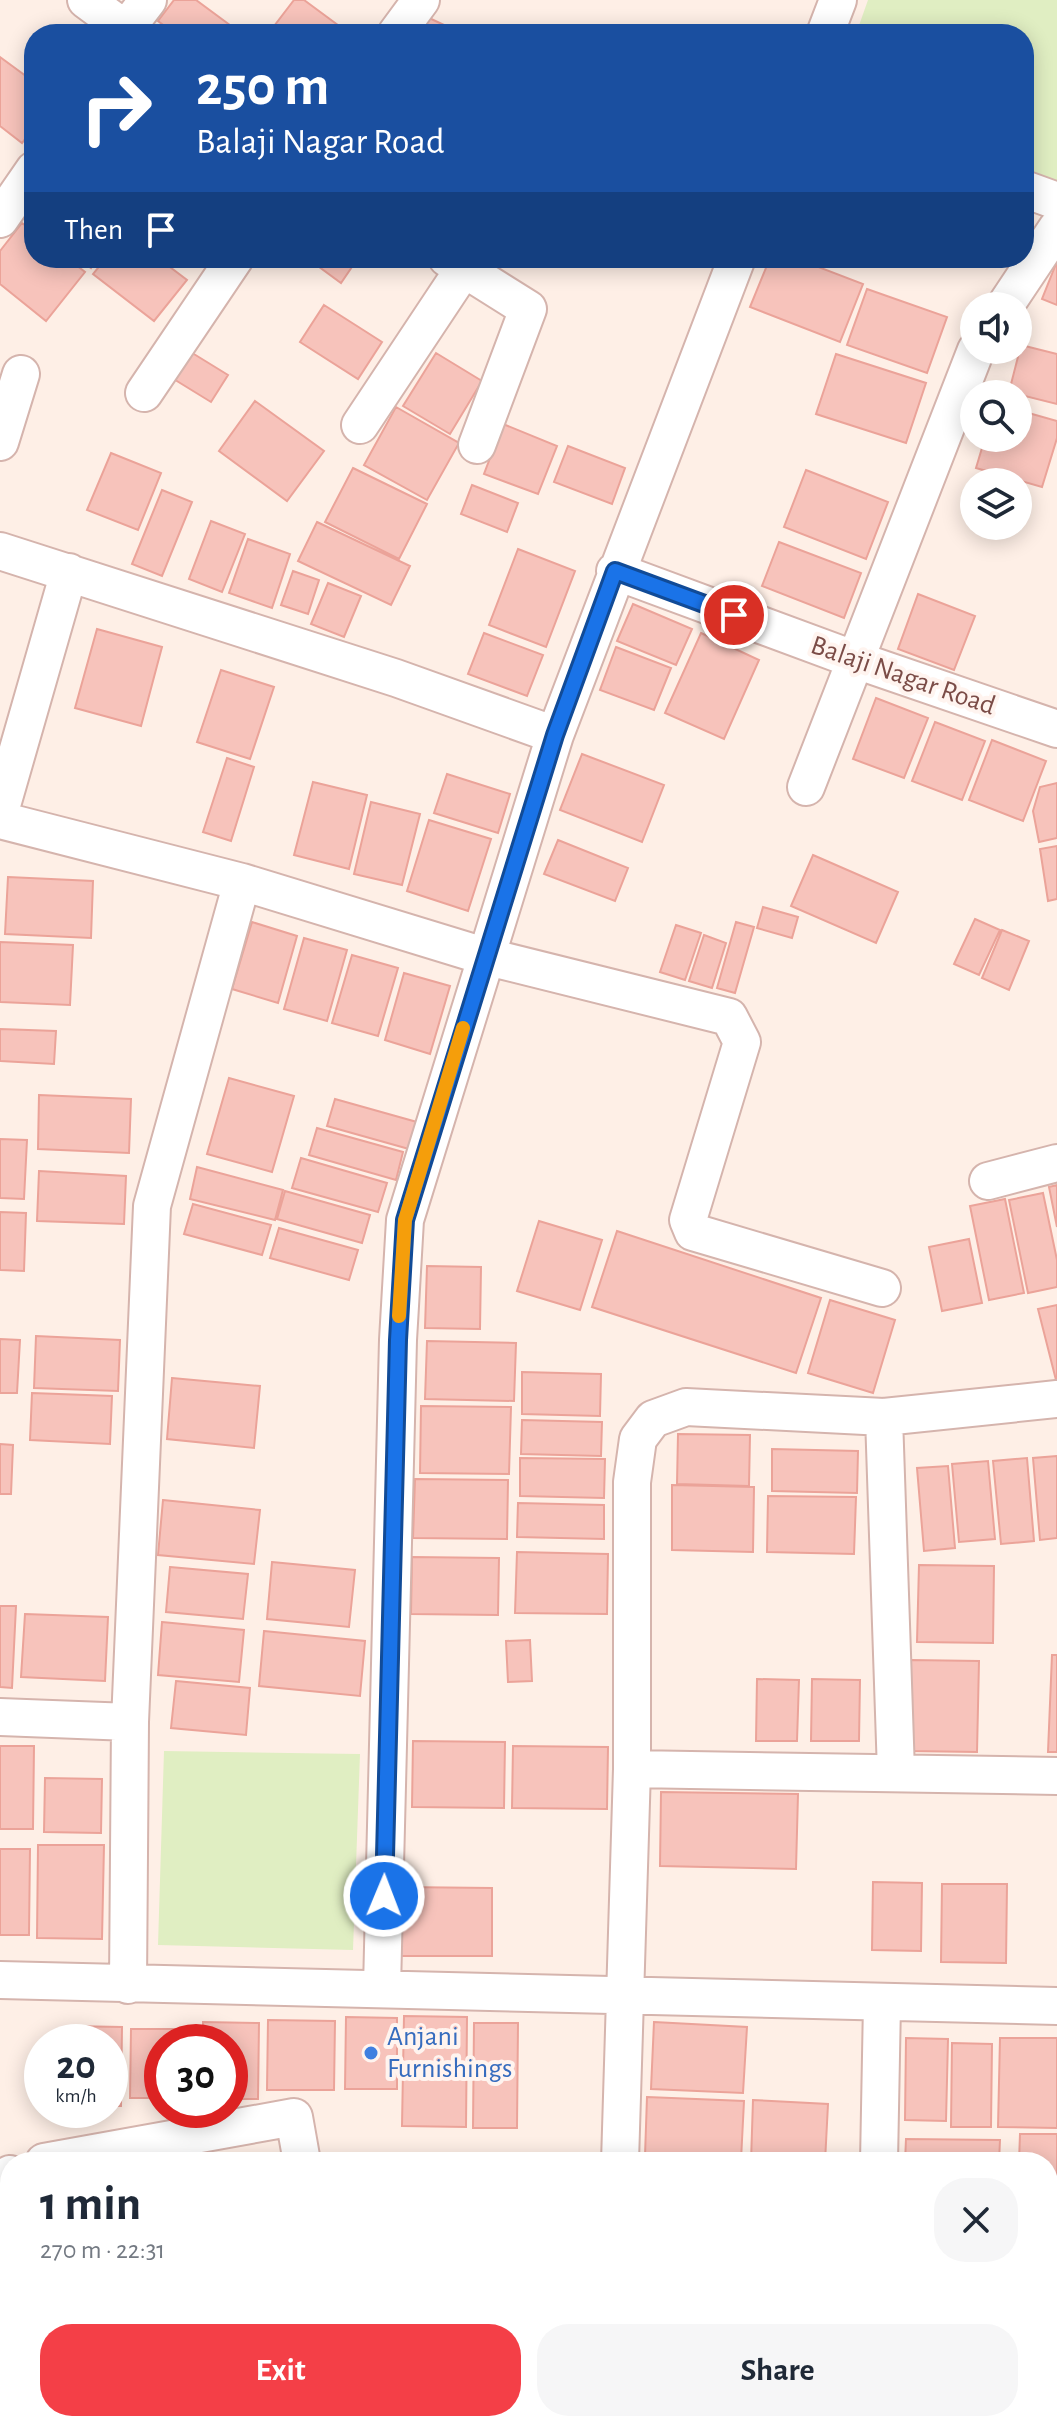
<!DOCTYPE html>
<meta charset="utf-8">
<style>
:root{--surface:#fff;--page:#f6f6f7;--text:#1f2937;--muted:#747a83;--accent:#f43f47}
body{margin:0;font-family:"Alegreya Sans",sans-serif;background:var(--page);color:var(--text);height:100vh;display:flex;flex-direction:column;font-size:30px;white-space:nowrap}
*{box-sizing:border-box;margin:0}
p{font-size:26px;color:var(--muted)}
.icon{flex:none;width:44px;height:44px;fill:none;stroke:currentColor;stroke-width:2;stroke-linecap:round;stroke-linejoin:round}
.map{position:relative;flex:1;overflow:hidden}
.panel{position:absolute;left:0px;top:2152px;width:1058px;height:280px;display:flex;flex-direction:column;background:var(--surface);border-radius:32px 32px 0 0;box-shadow:0 4px 20px #0003}
.panel>*{flex:none}
.top-card{position:absolute;left:24px;top:24px;width:1010px;height:244px;border-radius:32px;box-shadow:0 4px 20px #0003;background:#1a4fa0;color:#fff;overflow:hidden}
.tools{position:absolute;left:960px;top:292px;display:grid;gap:16px}
.tools a{display:grid;place-items:center;width:72px;height:72px;border-radius:50%;background:var(--surface);box-shadow:0 4px 20px #0003;font-size:40px}
.speed{position:absolute;left:24px;top:2024px;display:flex;gap:16px;font-size:40px;font-weight:700;text-align:center}
.speed>*{display:grid;place-content:center;width:104px;height:104px;border-radius:50%;background:var(--surface);box-shadow:0 4px 20px #0003;line-height:1}
.speed small{font-size:20px;font-weight:400}
.speed .limit{border:12px solid #d22;background:#fff;color:#111}
.pin{position:absolute;display:grid;place-items:center;width:68px;height:68px;color:#fff;margin:-34px;border:4px solid #fff;border-radius:50%;box-shadow:0 2px 8px #0007}
.me{position:absolute;width:88px;margin:-44px;rotate:1deg;stroke-linejoin:round;filter:drop-shadow(0 0 6px #0008)}
.turn{display:flex;align-items:center;gap:28px;height:168px;padding:0 40px;font-size:36px}
.turn .icon{width:104px;height:104px;stroke-width:2.5}
.turn b{display:block;font-size:56px;line-height:68px}
.then{display:flex;align-items:center;height:76px;padding:0 40px;background:#0003;gap:16px;font-size:30px}
.round{display:grid;place-items:center;flex:none;width:84px;height:84px;border-radius:32px;background:var(--page)}
.overview{display:flex;align-items:center;justify-content:space-between;height:136px;padding:0 40px}
h1{font-size:48px;font-weight:700;line-height:60px}
.action{display:flex;gap:16px;margin-top:auto;padding:16px 40px}
.action a{flex:1;height:92px;border-radius:32px;background:var(--accent);color:#fff;font-size:32px;font-weight:700;line-height:92px;text-align:center}
.action a+a{background:var(--page);color:var(--text)}
.map>svg:first-child{display:block}
.green{fill:#e0eec2}
.building{fill:#f7c3bb;stroke:#eba399;stroke-width:2}
.lines{fill:none;stroke-linecap:round;stroke-linejoin:round}
.street-casing{stroke:#d5b4ad;stroke-width:40}
.street{stroke:#fff;stroke-width:36}
.route-casing{stroke:#114b97;stroke-width:20}
.route{stroke:#1a73e8;stroke-width:14}
.slow{stroke:#f59e0b;stroke-width:14}
.shop-dot{fill:#3f7fe0;stroke:#fff4ef;stroke-width:3}
.labels{text-anchor:middle;dominant-baseline:central;stroke-width:8;stroke-linejoin:round;paint-order:stroke}
.street-label{font-size:28px;fill:#7b4c47;stroke:#fff4ef}
.shop-label{font-size:28px;fill:#366cbe;stroke:#fff4ef;text-anchor:start}
</style>
<div class="map">
<svg width="1057" height="2432" viewBox="0 0 1057 2432">
<rect width="100%" height="100%" fill="#feefe6"/>
<!-- green -->
<path class="green" d="M868 0H1057V193L1024 180V34H856Z
M164 1751 360 1754 353 1950 158 1945Z"/>
<!-- building -->
<path class="building" d="M174 0H196L242 34H175L158 21Z
M294 0H304L350 34H268Z
M427 17 459 32 458 34H419Z
M0 57 34 82V127L22 143 0 126Z
M22 223 34 232V258H67L85 272 46 321 0 284V251Z
M77 258H98L91 268Z
M106 258H158L187 280 154 321 93 274Z
M307 258H358L341 283Z
M770 258H795L863 284 840 342 750 307Z
M1056 264H1057V305L1042 299Z
M867 289 947 317 927 373 847 345Z
M324 305 382 342 358 379 300 342Z
M1021 345 1057 354V404L1009 392Z
M189 351 228 375 211 402 172 378Z
M436 353 482 381 450 434 403 406Z
M836 354 926 383 906 443 816 414Z
M255 401 324 451 287 501 219 451Z
M396 407 459 443 427 500 364 465Z
M1018 410 1057 421V438L1042 487 976 468 985 438H1018Z
M503 424 557 446 538 494 484 474Z
M568 446 625 468 612 504 554 482Z
M111 453 161 473 138 530 87 510Z
M353 468 427 504 399 559 325 522Z
M806 470 888 502 866 559 784 527Z
M472 485 518 503 507 532 461 514Z
M162 490 192 502 162 576 132 564Z
M211 521 245 534 222 592 189 579Z
M317 522 410 566 391 605 298 561Z
M248 539 290 554 272 608 229 593Z
M779 542 861 573 844 618 762 586Z
M518 549 575 571 546 647 489 625Z
M293 571 319 580 308 614 281 605Z
M328 583 361 596 344 637 311 624Z
M918 594 975 616 954 670 898 649Z
M633 604 692 629 676 665 617 641Z
M97 629 162 647 141 726 75 708Z
M484 633 543 655 527 696 468 674Z
M701 633 759 660 724 739 665 713Z
M616 647 671 668 654 710 600 690Z
M221 670 274 687 250 759 197 742Z
M876 698 928 718 904 778 853 759Z
M935 722 985 741 962 800 912 781Z
M992 740 1046 761 1023 821 969 800Z
M582 754 664 785 642 842 560 810Z
M227 758 254 767 231 841 203 832Z
M447 774 510 794 498 833 434 813Z
M313 782 367 795 349 869 294 855Z
M1057 783V838L1039 842 1033 811 1040 787Z
M371 802 420 814 402 885 354 874Z
M429 820 491 839 468 911 407 891Z
M558 840 628 868 615 901 544 874Z
M1057 846V899L1048 901 1040 849Z
M813 855 898 892 876 943 791 906Z
M8 877 93 881 91 938 5 934Z
M763 907 798 917 792 938 757 928Z
M975 919 1000 930 979 975 954 964Z
M252 922 297 936 278 1003 232 989Z
M736 922 754 927 735 993 717 988Z
M676 925 701 933 685 980 660 972Z
M1002 930 1029 941 1009 990 982 978Z
M704 935 726 943 712 988 689 981Z
M304 938 347 950 327 1021 284 1009Z
M0 942 73 945 70 1005 0 1002Z
M352 955 398 968 378 1036 332 1023Z
M404 973 450 986 430 1054 385 1040Z
M0 1029 56 1031 54 1064 0 1061Z
M229 1078 294 1096 272 1172 207 1154Z
M39 1095 131 1099 129 1153 38 1149Z
M335 1099 424 1124 416 1151 327 1126Z
M317 1128 403 1152 396 1180 309 1155Z
M0 1139 27 1140 24 1199 0 1198Z
M301 1158 387 1183 378 1212 292 1188Z
M197 1167 283 1190 275 1220 190 1199Z
M39 1171 126 1176 124 1224 37 1221Z
M1057 1185V1227L1049 1187Z
M285 1191 370 1215 362 1243 277 1219Z
M1043 1193 1057 1260V1287L1028 1293 1009 1200Z
M1005 1199 1024 1293 989 1300 970 1206Z
M193 1204 271 1225 262 1255 184 1234Z
M0 1212 26 1213 24 1271 0 1270Z
M539 1221 602 1240 580 1310 517 1291Z
M279 1228 358 1250 349 1280 270 1258Z
M617 1231 821 1298 796 1373 592 1307Z
M969 1239 982 1303 942 1311 929 1247Z
M427 1266 481 1267 480 1329 425 1328Z
M830 1300 895 1320 873 1393 808 1373Z
M1057 1305V1384L1038 1309Z
M36 1336 120 1340 118 1391 34 1388Z
M0 1339 20 1340 17 1393H0Z
M427 1341 516 1343 514 1401 425 1399Z
M522 1372 601 1374 600 1416 522 1414Z
M172 1378 260 1386 254 1448 167 1439Z
M32 1393 112 1396 110 1444 30 1440Z
M421 1406 511 1407 509 1474 420 1473Z
M522 1420 602 1422 601 1456 521 1454Z
M678 1434 750 1435 749 1486 677 1484Z
M0 1444 13 1445 11 1494H0Z
M772 1449 858 1451 857 1493 772 1491Z
M1057 1456V1538L1040 1540 1033 1458Z
M520 1458 605 1459 604 1498 520 1496Z
M1027 1458 1034 1541 1001 1544 993 1461Z
M988 1461 995 1539 959 1542 952 1464Z
M948 1466 955 1548 924 1551 917 1468Z
M415 1479 508 1480 507 1539 413 1538Z
M672 1485 754 1487 753 1552 672 1550Z
M768 1496 856 1497 854 1554 767 1552Z
M163 1500 260 1510 254 1564 158 1555Z
M518 1503 604 1505V1539L517 1537Z
M517 1552 608 1554 607 1614 515 1613Z
M412 1557 499 1558 498 1615 411 1614Z
M272 1562 355 1570 349 1627 267 1619Z
M919 1565 994 1566 993 1643 917 1642Z
M170 1567 248 1574 243 1619 166 1612Z
M0 1606H16L12 1688 0 1687Z
M25 1614 108 1617 105 1681 21 1677Z
M162 1622 244 1630 239 1682 158 1675Z
M264 1631 365 1641 360 1696 259 1686Z
M530 1640 532 1681 508 1682 506 1641Z
M1052 1655H1057V1752H1048Z
M911 1660 979 1661 977 1752 910 1751Z
M757 1679 799 1680 797 1741H756Z
M812 1679 860 1680 859 1741H811Z
M176 1681 250 1688 246 1735 171 1728Z
M413 1741 505 1742 504 1808 412 1807Z
M0 1746H34L33 1829H0Z
M513 1746 608 1747 607 1809 512 1808Z
M45 1778 102 1779 101 1833 44 1832Z
M661 1792 798 1794 796 1869 660 1866Z
M38 1845H104L102 1939 37 1938Z
M0 1849H30L29 1935H0Z
M873 1882 922 1883 921 1951 872 1950Z
M942 1884H1007L1006 1963 941 1962Z
M399 1887 492 1888V1956H399Z
M404 2016 467 2017 466 2127 402 2126Z
M346 2017 397 2018V2089H345Z
M268 2020 335 2021 334 2090H267Z
M203 2022 259 2023 258 2099H230V2042H203Z
M654 2022 747 2027 743 2093 651 2089Z
M474 2023H518L517 2128H473Z
M68 2026 122 2027 121 2106H110V2042H68Z
M131 2029H194V2042H162V2098H130Z
M906 2038 948 2039 946 2121 905 2120Z
M1000 2038H1057V2128L998 2127Z
M952 2043 992 2044 991 2127H951Z
M647 2097 744 2101 741 2160 645 2156Z
M753 2100 828 2104 825 2162H751Z
M1020 2134H1057V2192H1048V2162H1019Z
M906 2139 1000 2140 999 2162H905Z
M437 2155V2162H355Z
M1048 2304H1057V2335H1048Z
M1048 2337H1057V2394L1048 2393Z
M1048 2405H1057V2432H984V2422H1048Z
M61 2422H113L62 2431Z
M482 2422 483 2432H388L386 2423Z
M503 2422H574L573 2432H503Z
M745 2422H843V2432L745 2429Z
M924 2422H979L978 2432H924Z"/>
<g class="lines">
<defs>
<path id="street" d="M86 0 132 34
M122 34 148 0
M396 34 421 0
M825 34 838 0
M1024 189 1057 201
M0 219 34 170
M447 258 528 309 477 445
M1005 306 1057 228
M144 393 235 258
M360 425 463 270
M0 442 21 374
M0 551 396 678 555 735
M615 571 853 659 1057 729
M806 787 976 350
M0 812 69 572
M0 820 242 882 484 956 729 1017 742 1042 688 1220 693 1232 882 1288
M988 1181 1057 1163
M0 1717 130 1722
M632 1769 1057 1776
M896 1772 884 1417 1057 1399
M0 1980 1057 2006
M128 1985 130 1722 152 1206 242 882
M382 1988 398 1340 405 1220 555 735 737 258
M44 2162 294 2117 302 2162
M620 2162 632 1769V1482L638 1439 653 1419 686 1407 884 1417
M879 2162 882 2003
M0 2179 10 2174
M0 2305 10 2343
M345 2422 347 2432
M615 2432 616 2422
M875 2432V2422"/>
</defs>
<!-- street casing -->
<use href="#street" class="street-casing"/>
<!-- street -->
<use href="#street" class="street"/>
</g>
<g class="lines">
<defs>
<path id="route" d="M384 1896 398 1340 405 1220 555 735 615 571 734 615"/>
</defs>
<!-- route casing -->
<use href="#route" class="route-casing"/>
<!-- route -->
<use href="#route" class="route"/>
<!-- slow -->
<path class="slow" d="M399 1316 405 1220 463 1028"/>
</g>
<!-- markers -->
<circle class="shop-dot" cx="371" cy="2053" r="8"/>
<g class="labels">
<!-- street labels -->
<g class="street-label">
<text transform="translate(903 676) rotate(19)">Balaji Nagar Road</text>
</g>
<!-- shop labels -->
<g class="shop-label">
<text x="387" y="2037">Anjani<tspan x="387" dy="32">Furnishings</tspan></text>
</g>
</g>
</svg>
<div class="tools">
<a><svg class="icon" aria-label="sound" viewBox="0 0 24 24"><path d="M4 9h4l5-4v14l-5-4H4zM17 9q2 3 0 6"/></svg></a>
<a><svg class="icon" aria-label="search" viewBox="0 0 24 24"><circle cx="10" cy="10" r="6"/><path d="M15 15l6 6"/></svg></a>
<a><svg class="icon" aria-label="layers" viewBox="0 0 24 24"><path d="M12 4l9 5-9 5-9-5zM3 14l9 5 9-5"/></svg></a>
</div>
<div class="speed"><div>20<small>km/h</small></div><div class="limit">30</div></div>
<div class="pin" style="left:734px;top:615px;background:#d93025"><svg class="icon" aria-label="arrive" viewBox="0 0 24 24"><path d="M6 21V4h12l-3 4 3 4H6"/></svg></div>
<svg class="me" style="left:384px;top:1896px" viewBox="-20 -20 40 40"><circle r="17" fill="#1a73e8" stroke="#fff" stroke-width="3"/><path d="M0-11L8 9 0 5-8 9z" fill="#fff"/></svg>
<div class="top-card">
<div class="turn"><svg class="icon" aria-label="right" viewBox="0 0 24 24"><path d="M7 20v-9h11M14 6l5 5-5 5"/></svg><div><b>250 m</b>Balaji Nagar Road</div></div>
<div class="then">Then<svg class="icon" aria-label="arrive" viewBox="0 0 24 24"><path d="M6 21V4h12l-3 4 3 4H6"/></svg></div>
</div>
<section class="panel">
<div class="overview"><div><h1>1 min</h1><p>270 m · 22:31</p></div><a class="round"><svg class="icon" aria-label="close" viewBox="0 0 24 24"><path d="M6 6l12 12M18 6L6 18"/></svg></a></div>
<div class="action"><a>Exit</a><a>Share</a></div>
</section>
</div>
